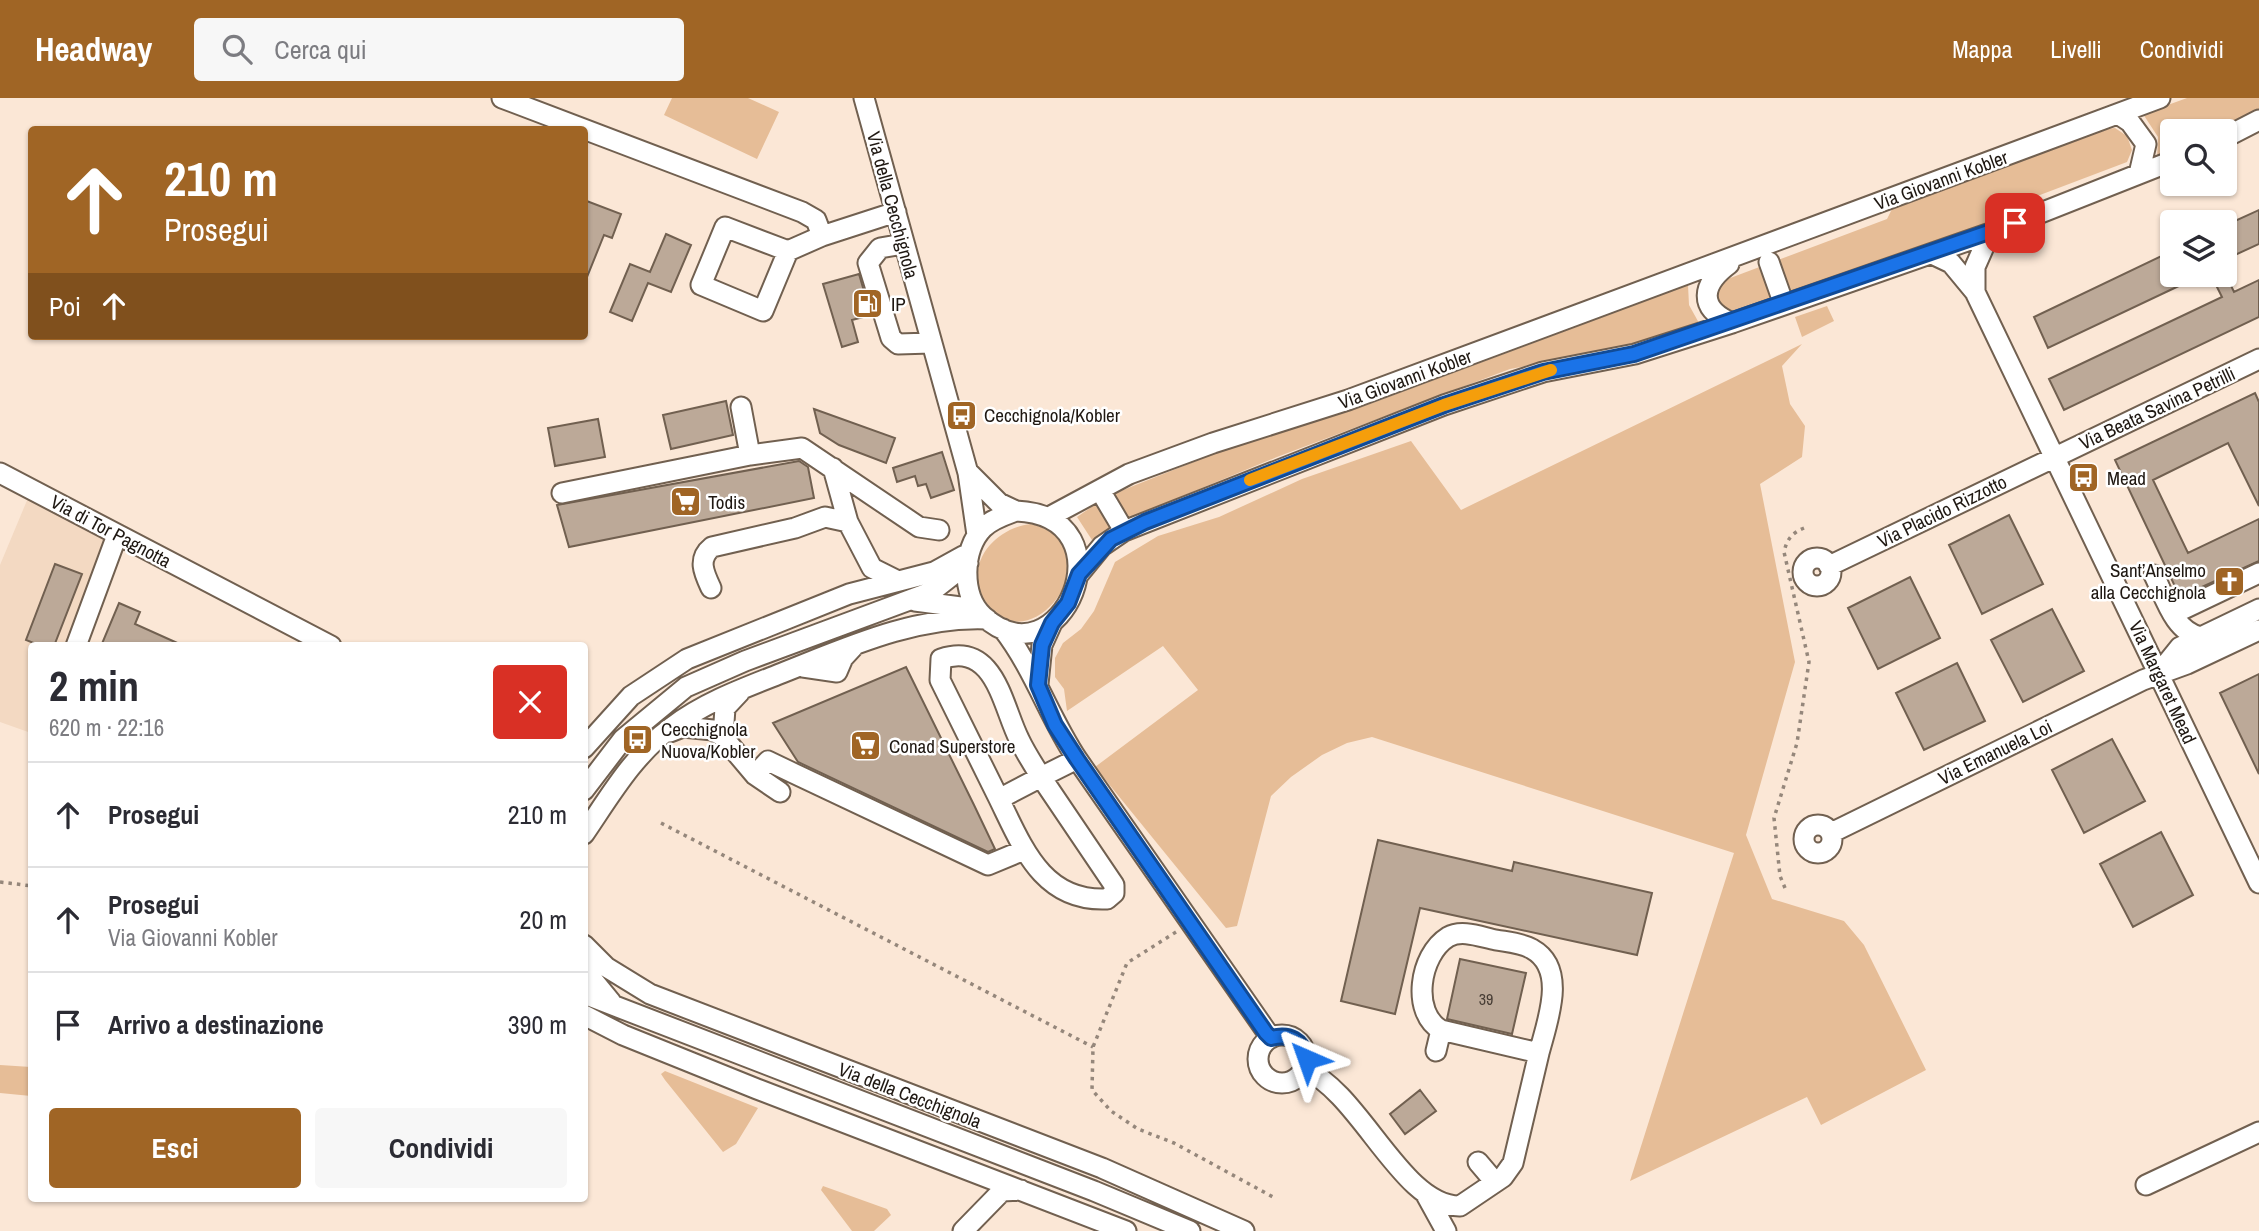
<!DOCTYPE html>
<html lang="it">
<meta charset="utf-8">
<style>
:root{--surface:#fff;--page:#f7f7f7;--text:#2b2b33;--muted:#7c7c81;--line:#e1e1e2;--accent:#a06525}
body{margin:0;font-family:"Archivo Narrow",sans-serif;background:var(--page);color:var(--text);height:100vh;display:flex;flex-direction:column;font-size:26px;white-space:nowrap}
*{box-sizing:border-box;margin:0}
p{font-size:23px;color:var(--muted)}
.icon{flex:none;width:38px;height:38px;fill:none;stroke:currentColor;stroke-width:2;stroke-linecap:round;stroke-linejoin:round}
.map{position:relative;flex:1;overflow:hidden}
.drawer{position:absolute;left:28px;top:544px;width:560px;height:560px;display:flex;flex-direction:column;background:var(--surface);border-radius:7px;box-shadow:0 2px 5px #0004}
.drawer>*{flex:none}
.hud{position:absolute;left:28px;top:28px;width:560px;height:214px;border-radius:7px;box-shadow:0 2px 5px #0004;background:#a06525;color:#fff;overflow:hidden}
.buttons{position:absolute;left:2160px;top:21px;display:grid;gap:14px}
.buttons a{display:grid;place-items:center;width:77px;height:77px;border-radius:7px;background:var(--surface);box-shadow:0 2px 5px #0004;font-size:35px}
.pin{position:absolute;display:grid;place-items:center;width:60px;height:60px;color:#fff;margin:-30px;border-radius:14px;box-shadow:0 4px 10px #0006}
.me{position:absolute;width:77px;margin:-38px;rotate:317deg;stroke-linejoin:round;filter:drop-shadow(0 0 5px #0008)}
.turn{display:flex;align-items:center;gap:24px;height:147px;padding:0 21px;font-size:32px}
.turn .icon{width:91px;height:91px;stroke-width:2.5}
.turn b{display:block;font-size:49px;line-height:60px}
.then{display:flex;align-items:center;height:66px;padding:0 21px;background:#0003;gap:14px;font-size:26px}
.round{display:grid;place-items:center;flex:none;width:74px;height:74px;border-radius:7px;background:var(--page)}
.summary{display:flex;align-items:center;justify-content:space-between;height:119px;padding:0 21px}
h1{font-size:42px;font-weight:700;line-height:52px}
.primary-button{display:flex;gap:14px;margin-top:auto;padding:14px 21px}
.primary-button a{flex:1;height:80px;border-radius:7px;background:var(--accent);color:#fff;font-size:28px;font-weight:700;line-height:80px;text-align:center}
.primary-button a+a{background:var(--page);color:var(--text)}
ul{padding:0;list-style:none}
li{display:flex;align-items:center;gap:21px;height:105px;padding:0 21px;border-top:2px solid var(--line)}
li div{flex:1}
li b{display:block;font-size:26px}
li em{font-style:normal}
header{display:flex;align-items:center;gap:42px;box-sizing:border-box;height:98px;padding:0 35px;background:var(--accent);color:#fff}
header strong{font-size:33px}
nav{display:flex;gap:38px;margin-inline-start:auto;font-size:24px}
.search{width:490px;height:63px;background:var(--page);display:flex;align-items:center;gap:18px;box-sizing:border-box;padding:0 24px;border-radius:7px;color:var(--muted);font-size:26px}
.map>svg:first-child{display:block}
.built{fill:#f3d9c2}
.green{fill:#e6bd97}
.building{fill:#bca998;stroke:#716050;stroke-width:2}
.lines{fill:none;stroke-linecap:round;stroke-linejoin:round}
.minor-casing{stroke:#716050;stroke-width:23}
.path{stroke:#95877b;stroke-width:3.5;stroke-dasharray:3.5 5;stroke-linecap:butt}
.minor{stroke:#fff;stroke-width:19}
.route-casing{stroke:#114b97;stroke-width:18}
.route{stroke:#1a73e8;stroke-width:12}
.slow{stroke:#f59e0b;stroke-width:12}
.labels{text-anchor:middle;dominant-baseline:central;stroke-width:5;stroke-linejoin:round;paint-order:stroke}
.number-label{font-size:16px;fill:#463c34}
.street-label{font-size:19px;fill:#1f1812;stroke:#fff}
.poi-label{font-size:19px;fill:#1f1812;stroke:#fff;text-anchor:start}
</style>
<header>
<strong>Headway</strong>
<div class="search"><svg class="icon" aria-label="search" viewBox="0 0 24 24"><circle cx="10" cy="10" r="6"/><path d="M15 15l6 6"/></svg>Cerca qui</div>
<nav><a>Mappa</a><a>Livelli</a><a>Condividi</a></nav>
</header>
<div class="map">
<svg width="2259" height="1133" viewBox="0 0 2259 1133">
<rect width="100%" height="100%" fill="#fbe7d6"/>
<!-- built -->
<path class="built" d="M28 400 107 442 69 548H32L31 635 0 624V467Z"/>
<!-- green -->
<path class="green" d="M672 0H748L779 14 757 61 664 17Z
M2187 0H2259V15L2222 33H2172V56L2157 62 2158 39 2143 16Z
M2115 30 2127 38 2132 52 2127 64 1998 113 1983 127 1735 213 1721 211C1715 197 1714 193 1725 182L1887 121 1893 109 2097 32Z
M1688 187 1689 207 1699 225 1633 247 1510 271 1277 359 1122 423 1108 398 1221 353 1367 307Z
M1827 208 1834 223 1802 239 1795 219Z
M1802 246 1782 268 1790 306 1805 328 1802 359 1760 386 1795 564 1746 737 1772 801 1844 823 1864 847 1926 972 1821 1027 1807 999 1630 1083 1734 755 1372 639 1347 645 1322 657 1291 679 1271 698 1237 828 1226 830 1095 669 1198 592 1163 548 1067 613 1064 591 1055 579V560L1063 545 1081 531 1094 513 1115 464 1158 438 1219 419 1302 381 1411 343 1461 412Z
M1100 403 1116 427 1092 442 1077 419Z
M1031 426C1118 447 1034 567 988 507 960 470 993 430 1031 426Z
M0 967 31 969V998L0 995Z
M665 973 758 1010 736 1046 723 1054 665 982 661 976Z
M823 1088 887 1111 891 1117 874 1133H852L821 1092Z"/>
<!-- building -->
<path class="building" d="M584 102 621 116 612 140 604 137 585 184Z
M2259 112V146L2224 162V128Z
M666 136 691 147 671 194 648 185 632 223 610 214 630 166 650 174Z
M2172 153V177H2202L2048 250 2034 219Z
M859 176 871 217 852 222 858 244 842 249 823 186Z
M2211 177H2226L2234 194 2259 182V219L2064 312 2049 281 2222 199Z
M2255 295 2259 304V408L2228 345 2153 382 2188 455 2259 421V463L2180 499 2115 362Z
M726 303 733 337 671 351 663 317Z
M814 311 895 340 886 365 839 347 820 335Z
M598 321 605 359 555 368 548 330Z
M942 354 954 392 931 400 926 386 918 388 915 378 897 384 893 370Z
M799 363 808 369 814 400 569 449 557 407Z
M2009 417 2043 486 1982 516 1949 447Z
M55 466 82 476 54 548H41L26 542Z
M1910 479 1940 540 1878 571 1848 510Z
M119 505 140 514 135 526 184 548H101Z
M2052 511 2084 573 2023 604 1991 542Z
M1957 565 1985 623 1924 652 1896 595Z
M906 569 974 707 995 751 988 754 798 664 773 625Z
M2259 576V676L2220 595Z
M2112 641 2145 703 2084 735 2052 672Z
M2161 734 2193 797 2133 829 2100 766Z
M1378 742 1512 773 1514 764 1652 795 1637 857 1420 810 1395 916 1341 903Z
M1460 861 1526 875 1512 936 1447 921Z
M1420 992 1436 1013 1405 1036 1390 1016Z"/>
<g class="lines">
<defs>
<path id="minor" d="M502 0 802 114 816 122 822 138 896 114
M864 0 968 375 977 437
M2118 16 2130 24 2146 46 2139 76
M2224 40 2259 22
M903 146 880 150 868 165 891 240 898 246 931 245
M788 153 725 129 701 187 763 213 788 153 822 138
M1932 156 1951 165 1975 194 2259 785
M1769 164 1781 198
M1729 166C1702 186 1697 210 1732 225
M1975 194V169L1990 135
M741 309 750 357
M833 370 848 424
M0 375 331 548
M969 375 999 405 1016 413
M562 395 750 357 802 350 919 429 939 432
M1104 399 1120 426
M1016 413C1134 418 1061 590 983 518 961 497 962 451 983 430 992 421 1005 417 1016 413Z
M1049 419 1129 376 1213 345 1348 302 2160 0
M1803 474a14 14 0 1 1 28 0a14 14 0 1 1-28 0Z
M1829 468 2259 261
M1079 476 1102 448 1124 433 1444 307 1543 274 1635 256 1732 225 1990 135 2172 63
M2154 477C2165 499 2174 534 2201 539
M711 490C704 475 697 461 712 449L795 430 825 419 848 424 872 470 898 483
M915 503 976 511
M2173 516 2259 475
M1003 531C1034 571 1049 619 1077 661L1271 940
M76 548 117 437
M803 569 837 574 843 560 855 547
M2159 575 2180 549 2259 511
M1038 586 1042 547 1052 525
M670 634 683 629 713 632 723 639 755 677 780 694
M723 639 725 610 740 594
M584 650 631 598 687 561 849 496 934 474 963 458
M755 677 768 663 793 675 988 767 1024 752
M1041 679 1114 787V795L1107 801C1043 804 1023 750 999 701Z
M584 692 623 641 686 589 745 563 931 494 968 465
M999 701 940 582 941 561C995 543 1002 607 1019 641 1025 654 1033 666 1041 679L1077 661
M1804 741a14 14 0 1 1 28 0a14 14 0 1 1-28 0Z
M1831 735 2143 582 2187 566 2259 532
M584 736C610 698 634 656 672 629 705 604 744 590 782 575 848 549 915 518 987 521
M584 847 606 869 650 896 1102 1070 1244 1133
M584 871 611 904
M584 896 1094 1093 1190 1133
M584 917 623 937 757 991 1126 1133
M1441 932C1411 915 1419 857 1448 839 1462 831 1481 839 1496 842 1507 844 1522 845 1532 851 1568 871 1547 924 1539 955
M1258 961a24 24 0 1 1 48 0a24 24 0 1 1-48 0Z
M1304 971C1361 995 1402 1109 1460 1108L1503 1079 1513 1065 1539 955 1441 932 1436 953
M1478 1064 1495 1084
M2146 1087 2259 1034
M1425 1095 1446 1133
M963 1133 1002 1093 1021 1092"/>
</defs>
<!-- minor casing -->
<use href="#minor" class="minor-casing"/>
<!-- path -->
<path class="path" d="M661 725 1093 949
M0 784 32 788
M1785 790 1780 778 1774 720 1797 645 1809 564 1784 454C1787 441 1792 435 1804 430
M1176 834 1127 865 1093 949 1092 992 1111 1013 1138 1031 1174 1045 1273 1099"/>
<!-- minor -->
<use href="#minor" class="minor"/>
</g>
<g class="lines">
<defs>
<path id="route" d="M1307 961C1302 942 1290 935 1271 940L1266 935 1077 661 1055 627 1038 587 1042 547 1052 525 1068 505 1079 476 1111 441 1145 424 1444 307 1543 274 1634 256 2015 125"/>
</defs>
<!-- route casing -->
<use href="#route" class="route-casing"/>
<!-- route -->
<use href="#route" class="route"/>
<!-- slow -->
<path class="slow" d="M1250 382 1444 307 1551 272"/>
</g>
<!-- icons -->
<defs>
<symbol id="fuel-square" viewBox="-11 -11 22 22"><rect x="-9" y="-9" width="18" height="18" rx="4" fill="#a06525" stroke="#fff"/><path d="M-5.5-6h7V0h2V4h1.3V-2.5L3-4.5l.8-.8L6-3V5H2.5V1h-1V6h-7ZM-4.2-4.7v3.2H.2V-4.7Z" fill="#fff"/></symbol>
<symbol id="bus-square" viewBox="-11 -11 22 22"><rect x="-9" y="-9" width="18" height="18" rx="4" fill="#a06525" stroke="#fff"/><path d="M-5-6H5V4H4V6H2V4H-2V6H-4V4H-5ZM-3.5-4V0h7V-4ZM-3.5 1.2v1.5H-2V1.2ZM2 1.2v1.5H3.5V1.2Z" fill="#fff"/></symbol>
<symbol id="supermarket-square" viewBox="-11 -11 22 22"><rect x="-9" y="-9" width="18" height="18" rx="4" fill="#a06525" stroke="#fff"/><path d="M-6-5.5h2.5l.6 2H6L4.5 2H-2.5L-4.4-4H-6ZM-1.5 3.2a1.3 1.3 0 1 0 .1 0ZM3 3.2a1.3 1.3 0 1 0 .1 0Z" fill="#fff"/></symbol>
<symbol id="church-square" viewBox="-11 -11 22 22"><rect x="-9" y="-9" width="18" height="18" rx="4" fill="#a06525" stroke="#fff"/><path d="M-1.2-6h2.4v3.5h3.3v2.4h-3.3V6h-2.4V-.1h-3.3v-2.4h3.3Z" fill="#fff"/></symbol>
</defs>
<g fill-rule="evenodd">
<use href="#fuel-square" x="850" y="188" width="35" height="35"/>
<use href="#bus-square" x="944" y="300" width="35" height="35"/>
<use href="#bus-square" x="2066" y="362" width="35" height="35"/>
<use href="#supermarket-square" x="668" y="386" width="35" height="35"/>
<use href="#church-square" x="2212" y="466" width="35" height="35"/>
<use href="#bus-square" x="620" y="624" width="35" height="35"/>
<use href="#supermarket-square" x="848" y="630" width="35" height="35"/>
</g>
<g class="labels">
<!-- number labels -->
<g class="number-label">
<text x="1486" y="901">39</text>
</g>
<!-- street labels -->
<g class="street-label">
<text transform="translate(1941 82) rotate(-20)">Via Giovanni Kobler</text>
<text transform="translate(893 107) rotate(75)">Via della Cecchignola</text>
<text transform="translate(1405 281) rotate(-20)">Via Giovanni Kobler</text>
<text transform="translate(2157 310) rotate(-25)">Via Beata Savina Petrilli</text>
<text transform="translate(1942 413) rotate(-26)">Via Placido Rizzotto</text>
<text transform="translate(111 433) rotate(28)">Via di Tor Pagnotta</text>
<text transform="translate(2163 584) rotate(65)">Via Margaret Mead</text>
<text transform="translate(1995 654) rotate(-26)">Via Emanuela Loi</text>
<text transform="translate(910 997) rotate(21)">Via della Cecchignola</text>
</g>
<!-- poi labels -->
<g class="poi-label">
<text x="891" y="206">IP</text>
<text x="984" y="317">Cecchignola/Kobler</text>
<text x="2107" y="380">Mead</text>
<text x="708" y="404">Todis</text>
<text x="2206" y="472" text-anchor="end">Sant’Anselmo<tspan x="2206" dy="22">alla Cecchignola</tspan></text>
<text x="661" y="631">Cecchignola<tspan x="661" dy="22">Nuova/Kobler</tspan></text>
<text x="889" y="648">Conad Superstore</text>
</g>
</g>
</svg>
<div class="buttons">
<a><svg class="icon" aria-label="search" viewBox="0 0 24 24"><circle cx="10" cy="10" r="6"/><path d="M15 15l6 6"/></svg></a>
<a><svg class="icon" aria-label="layers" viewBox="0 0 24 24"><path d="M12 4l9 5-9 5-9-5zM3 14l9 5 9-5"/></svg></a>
</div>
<div class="pin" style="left:2015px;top:125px;background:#d93025"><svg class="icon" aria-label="arrive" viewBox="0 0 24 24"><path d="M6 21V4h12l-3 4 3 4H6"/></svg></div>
<svg class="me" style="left:1307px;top:961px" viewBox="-20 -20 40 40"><path d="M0-17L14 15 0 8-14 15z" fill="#1a73e8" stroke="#fff" stroke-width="4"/></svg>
<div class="hud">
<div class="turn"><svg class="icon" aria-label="ahead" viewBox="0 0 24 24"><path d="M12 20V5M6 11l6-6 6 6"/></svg><div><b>210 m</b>Prosegui</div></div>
<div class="then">Poi<svg class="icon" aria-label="ahead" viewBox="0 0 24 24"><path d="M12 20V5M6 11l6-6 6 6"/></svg></div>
</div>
<section class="drawer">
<div class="summary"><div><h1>2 min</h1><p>620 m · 22:16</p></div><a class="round" style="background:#d93025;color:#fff"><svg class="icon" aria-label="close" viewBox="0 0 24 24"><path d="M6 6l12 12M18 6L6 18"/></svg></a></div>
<ul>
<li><svg class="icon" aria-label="ahead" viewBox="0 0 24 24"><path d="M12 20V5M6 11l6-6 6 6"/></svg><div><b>Prosegui</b></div><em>210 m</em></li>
<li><svg class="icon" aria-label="ahead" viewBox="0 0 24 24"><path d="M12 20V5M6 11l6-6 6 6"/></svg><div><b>Prosegui</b><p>Via Giovanni Kobler</p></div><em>20 m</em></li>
<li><svg class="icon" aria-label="arrive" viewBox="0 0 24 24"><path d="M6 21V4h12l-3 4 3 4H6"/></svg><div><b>Arrivo a destinazione</b></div><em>390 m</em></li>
</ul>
<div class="primary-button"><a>Esci</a><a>Condividi</a></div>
</section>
</div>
